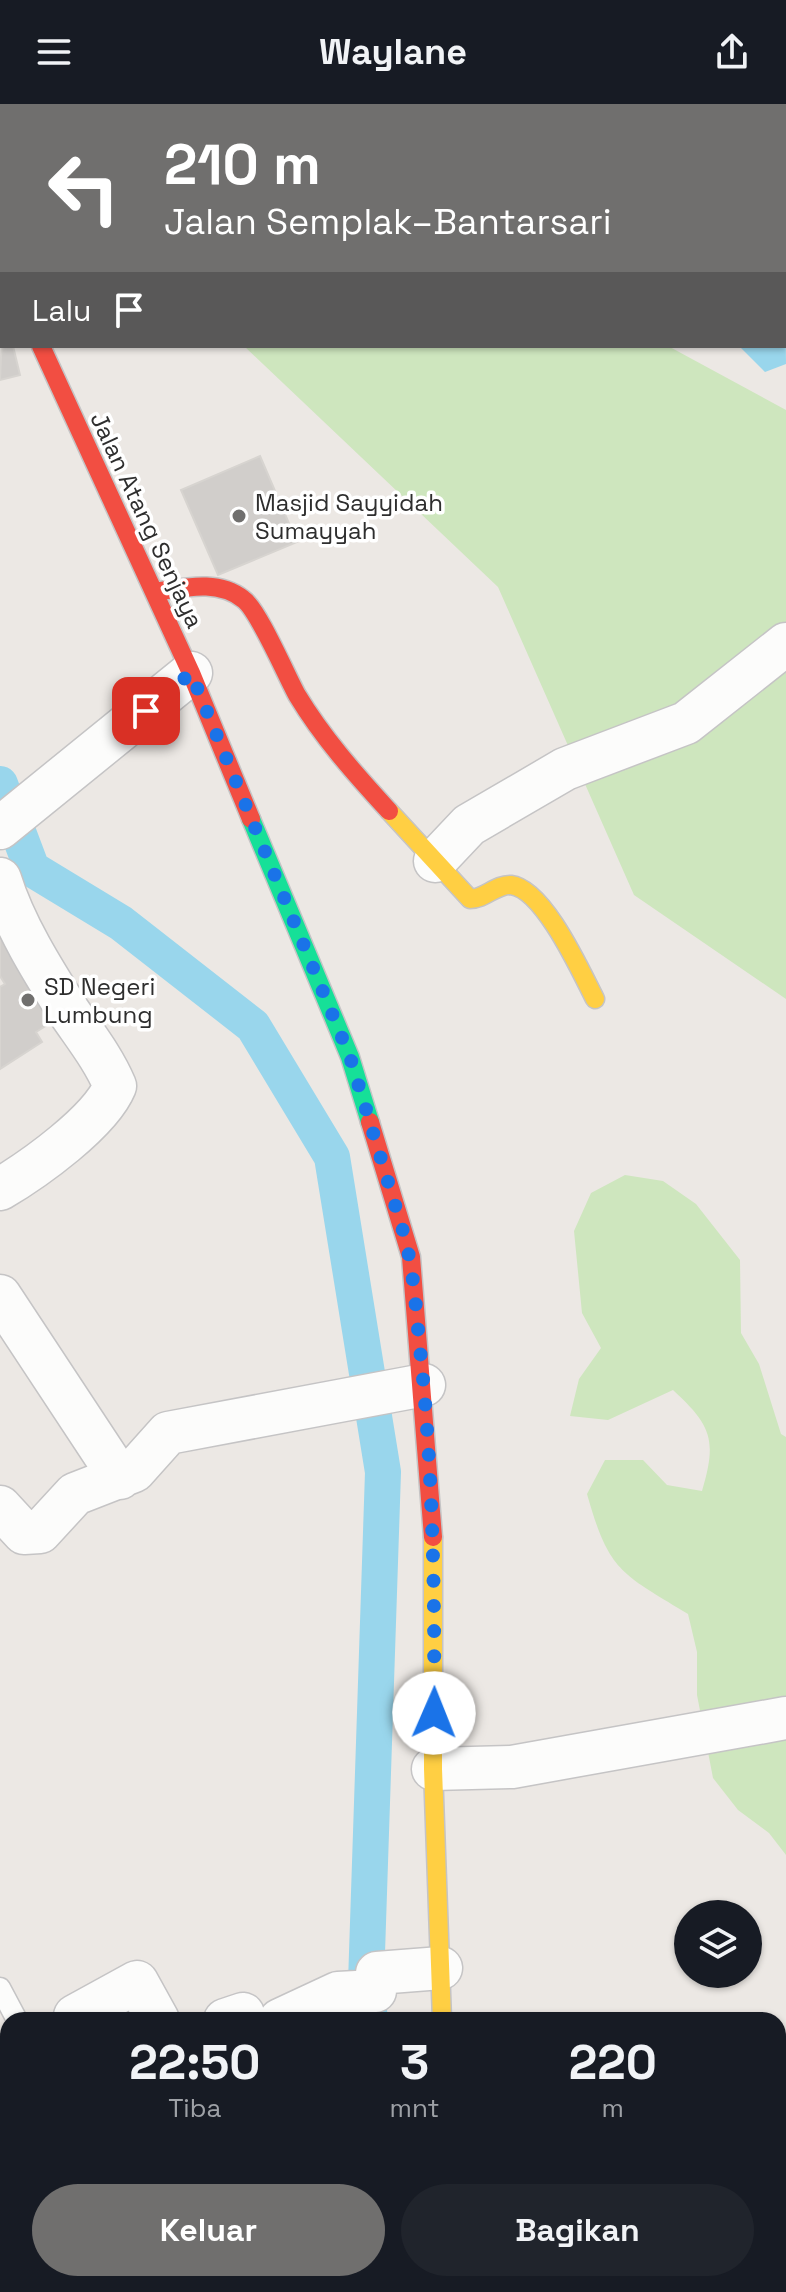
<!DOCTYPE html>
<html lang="id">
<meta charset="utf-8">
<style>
:root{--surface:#171b24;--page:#20242c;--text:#f1f3f6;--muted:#9ea1a6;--accent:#706f6e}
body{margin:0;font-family:"Space Grotesk",sans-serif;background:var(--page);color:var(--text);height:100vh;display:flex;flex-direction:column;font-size:30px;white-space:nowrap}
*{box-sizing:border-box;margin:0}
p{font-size:26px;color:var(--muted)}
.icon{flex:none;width:44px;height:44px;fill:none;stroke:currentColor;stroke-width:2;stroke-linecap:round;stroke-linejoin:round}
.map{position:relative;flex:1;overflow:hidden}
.sheet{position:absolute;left:0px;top:1908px;width:786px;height:280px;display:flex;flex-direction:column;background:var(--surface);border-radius:24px 24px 0 0;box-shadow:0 2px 6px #0004}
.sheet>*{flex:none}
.banner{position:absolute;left:0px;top:0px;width:786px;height:244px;box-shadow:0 2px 6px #0004;background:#706f6e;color:#fff;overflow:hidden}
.buttons{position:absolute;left:674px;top:1796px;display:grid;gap:16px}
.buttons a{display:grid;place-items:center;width:88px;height:88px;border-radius:50%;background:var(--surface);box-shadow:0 2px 6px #0004;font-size:40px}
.pin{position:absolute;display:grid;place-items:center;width:68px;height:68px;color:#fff;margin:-34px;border-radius:16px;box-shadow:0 4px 12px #0006}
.me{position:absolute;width:88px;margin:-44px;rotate:1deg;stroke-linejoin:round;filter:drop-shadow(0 0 6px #0008)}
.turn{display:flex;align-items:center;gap:28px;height:168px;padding:0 32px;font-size:36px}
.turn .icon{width:104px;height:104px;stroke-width:2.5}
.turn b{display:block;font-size:56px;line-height:68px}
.then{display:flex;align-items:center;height:76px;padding:0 32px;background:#0003;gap:16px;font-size:30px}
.eta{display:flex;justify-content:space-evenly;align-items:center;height:136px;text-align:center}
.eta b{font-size:48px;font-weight:800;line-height:56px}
.button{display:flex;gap:16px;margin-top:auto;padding:16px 32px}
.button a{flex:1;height:92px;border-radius:48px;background:var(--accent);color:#fff;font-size:32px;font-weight:800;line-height:92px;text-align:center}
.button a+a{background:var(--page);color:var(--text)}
header{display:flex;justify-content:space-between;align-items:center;height:104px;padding:0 32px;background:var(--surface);font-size:36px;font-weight:800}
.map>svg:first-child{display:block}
.green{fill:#cee6be}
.water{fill:#99d6ec}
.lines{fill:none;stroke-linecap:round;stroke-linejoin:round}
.canal{stroke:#99d6ec;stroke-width:36}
.building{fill:#d1cecb;stroke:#d7d4d0;stroke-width:2}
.lane-casing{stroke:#c5c4c5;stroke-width:23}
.street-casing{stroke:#c5c4c5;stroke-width:45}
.fast-casing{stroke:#c5c4c5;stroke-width:21}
.slow-casing{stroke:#c5c4c5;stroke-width:21}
.jam-casing{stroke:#c5c4c5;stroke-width:21}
.lane{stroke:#fcfcfb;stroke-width:20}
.street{stroke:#fcfcfb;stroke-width:42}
.fast{stroke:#16e098;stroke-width:18}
.slow{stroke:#ffcf43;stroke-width:18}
.jam{stroke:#f24e42;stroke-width:18}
.route{stroke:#1a73e8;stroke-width:14;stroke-dasharray:0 25.2}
.poi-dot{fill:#706f6e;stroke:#fff;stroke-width:3}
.labels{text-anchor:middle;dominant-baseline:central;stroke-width:7;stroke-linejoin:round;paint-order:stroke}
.poi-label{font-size:24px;fill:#2e2e2e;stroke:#fff;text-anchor:start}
.street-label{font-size:24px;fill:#2e2e2e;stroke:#fff}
</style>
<header><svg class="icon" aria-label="menu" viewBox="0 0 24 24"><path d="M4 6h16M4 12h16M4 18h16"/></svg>Waylane<svg class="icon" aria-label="share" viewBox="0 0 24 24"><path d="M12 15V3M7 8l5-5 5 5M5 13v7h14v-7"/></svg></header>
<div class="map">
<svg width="786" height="2188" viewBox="0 0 786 2188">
<rect width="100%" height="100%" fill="#ece8e4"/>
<!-- green -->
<path class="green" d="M115 0H396L397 2H116Z
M244 242H668L786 306V895L634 791 498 483Z
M625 1071 663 1077 696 1100 740 1156 741 1229 759 1260 781 1330 786 1333V1751L769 1729 738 1706 713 1674 697 1591V1548L688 1510C621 1469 609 1468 587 1390L605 1356H643L667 1381 702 1387C717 1336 712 1322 673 1286L608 1316 570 1312 579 1275 601 1244 582 1209 574 1127 591 1089Z"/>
<!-- water -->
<path class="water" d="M784 66 786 260 765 268 739 242H784Z"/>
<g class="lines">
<!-- canal -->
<path class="canal" d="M0 680 32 765 121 819 253 922 332 1053 383 1368 366 1879 370 1916
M395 2180V2188"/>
</g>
<!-- building -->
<path class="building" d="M2 231V242H13L20 271 0 276Z
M260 352 297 438 218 471 181 386Z
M0 807 65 910 36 928 42 938 0 965V883L5 880 0 872Z"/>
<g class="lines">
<defs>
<path id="lane" d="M0 1884 17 1916
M8 1943 1 1961 8 1973"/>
<path id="street" d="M0 724 191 569
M435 757 469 721 565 665 686 619 786 540
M0 775C14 821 43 867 69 908 86 933 103 954 115 982 100 1018 34 1065 0 1085
M0 1192 120 1374
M0 1403 24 1429 40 1428 75 1390 134 1367 168 1329 424 1281
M433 1665 512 1663 786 1614
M75 1912 137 1878 158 1916
M225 1916 243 1910 245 1916
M280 1916 338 1889 375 1887 377 1869 441 1864
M0 2151 8 2158
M34 2180 43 2188"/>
<path id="fast" d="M0 151 2 155
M251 715 350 953 370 1018"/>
<path id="slow" d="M389 707 470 795C485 795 496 780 511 781 544 785 581 868 595 895
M433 1433V1665L442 1916
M450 2180 451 2188"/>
<path id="jam" d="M41 242 191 569 251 715
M154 488C184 484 217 475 243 495 258 505 286 571 297 591 323 634 355 670 389 707
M370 1018 411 1153 433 1433"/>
</defs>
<!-- lane casing -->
<use href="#lane" class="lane-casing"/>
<!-- street casing -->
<use href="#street" class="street-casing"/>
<!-- fast casing -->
<use href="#fast" class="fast-casing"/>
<!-- slow casing -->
<use href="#slow" class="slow-casing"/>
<!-- jam casing -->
<use href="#jam" class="jam-casing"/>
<!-- lane -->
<use href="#lane" class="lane"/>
<!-- street -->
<use href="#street" class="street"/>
<!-- fast -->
<use href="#fast" class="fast"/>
<!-- slow -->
<use href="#slow" class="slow"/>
<!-- jam -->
<use href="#jam" class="jam"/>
</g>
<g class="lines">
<!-- route -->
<path class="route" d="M146 607 191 569 350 953 403 1127C415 1169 416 1212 421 1254 433 1373 435 1490 434 1609"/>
</g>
<!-- markers -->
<g class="poi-dot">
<circle cx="239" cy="412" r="8"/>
<circle cx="28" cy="896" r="8"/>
</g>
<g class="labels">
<!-- poi labels -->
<g class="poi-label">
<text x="255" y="398">Masjid Sayyidah<tspan x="255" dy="28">Sumayyah</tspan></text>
<text x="44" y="882">SD Negeri<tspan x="44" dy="28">Lumbung</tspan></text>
</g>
<!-- street labels -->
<g class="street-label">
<text transform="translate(147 416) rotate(65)">Jalan Atang Senjaya</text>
</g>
</g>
</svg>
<div class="buttons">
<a><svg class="icon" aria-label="layers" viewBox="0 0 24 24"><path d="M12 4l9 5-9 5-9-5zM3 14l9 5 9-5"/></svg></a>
</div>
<div class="pin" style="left:146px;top:607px;background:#d93025"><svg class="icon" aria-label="arrive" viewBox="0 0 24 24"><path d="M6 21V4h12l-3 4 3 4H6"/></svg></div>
<svg class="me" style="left:434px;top:1609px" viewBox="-20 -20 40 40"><circle r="19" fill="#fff"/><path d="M0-13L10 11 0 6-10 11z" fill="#1a73e8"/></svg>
<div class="banner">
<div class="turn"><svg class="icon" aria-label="left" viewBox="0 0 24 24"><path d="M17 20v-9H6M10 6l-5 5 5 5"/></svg><div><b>210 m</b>Jalan Semplak–Bantarsari</div></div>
<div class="then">Lalu<svg class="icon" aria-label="arrive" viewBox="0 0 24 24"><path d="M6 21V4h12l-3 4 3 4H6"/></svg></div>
</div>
<section class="sheet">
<div class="eta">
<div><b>22:50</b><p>Tiba</p></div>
<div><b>3</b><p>mnt</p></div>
<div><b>220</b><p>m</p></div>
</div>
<div class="button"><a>Keluar</a><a>Bagikan</a></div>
</section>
</div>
